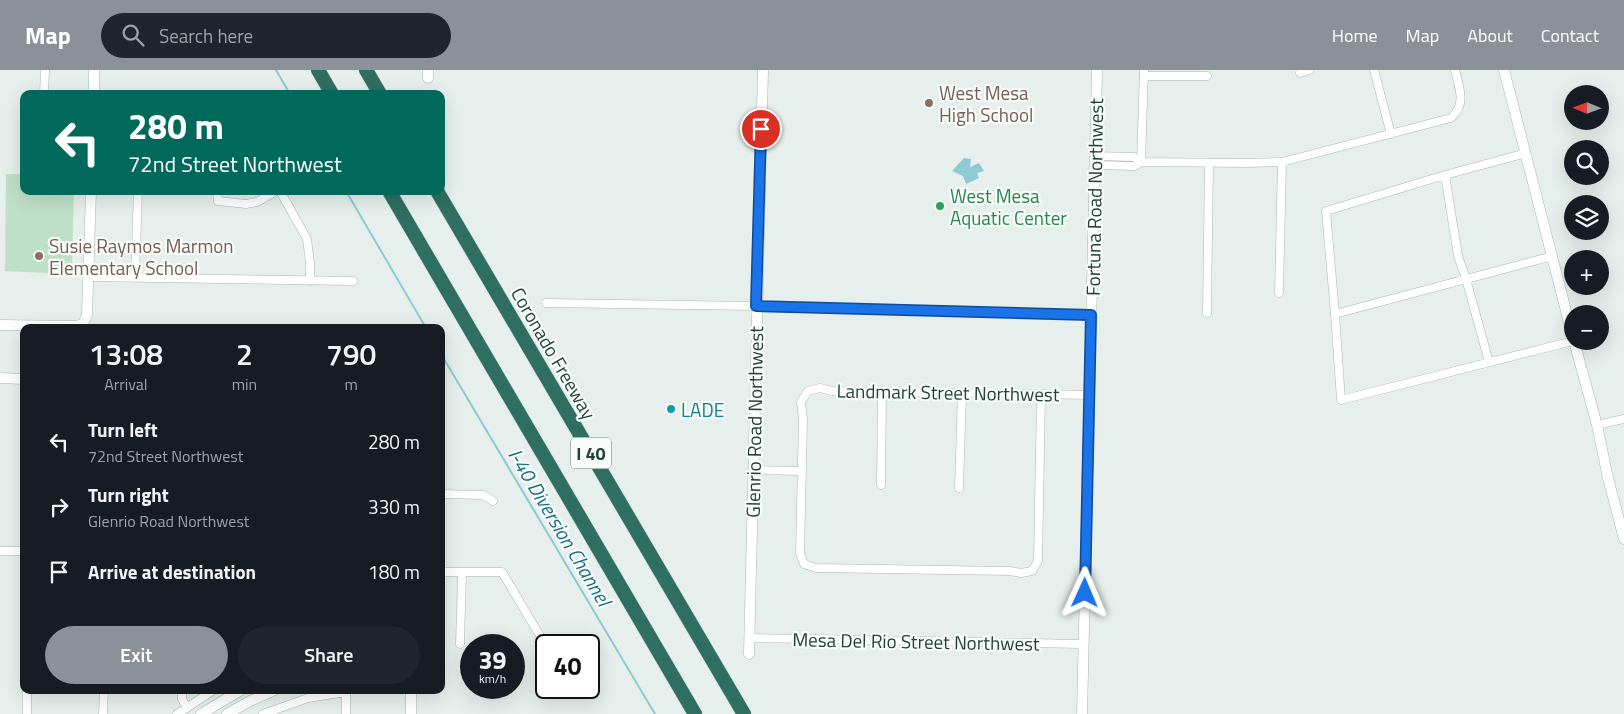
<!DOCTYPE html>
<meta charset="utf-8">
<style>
:root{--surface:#171b24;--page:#20242c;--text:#f1f3f6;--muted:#9ea1a6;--accent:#8c9099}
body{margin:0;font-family:"Titillium Web",sans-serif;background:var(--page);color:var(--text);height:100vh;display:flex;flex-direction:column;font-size:19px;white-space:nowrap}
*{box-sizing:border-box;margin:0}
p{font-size:16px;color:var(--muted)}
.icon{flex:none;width:28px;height:28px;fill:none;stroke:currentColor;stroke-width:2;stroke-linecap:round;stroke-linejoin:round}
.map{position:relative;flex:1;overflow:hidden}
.drawer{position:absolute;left:20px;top:254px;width:425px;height:370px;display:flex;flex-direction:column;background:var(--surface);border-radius:10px;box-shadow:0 5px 20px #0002}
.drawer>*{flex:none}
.hud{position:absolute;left:20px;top:20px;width:425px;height:105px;border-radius:10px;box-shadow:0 5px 20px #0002;background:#00695c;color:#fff;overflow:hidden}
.needle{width:32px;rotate:271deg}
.fabs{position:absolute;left:1564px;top:15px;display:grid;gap:10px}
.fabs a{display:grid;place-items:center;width:45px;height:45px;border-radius:50%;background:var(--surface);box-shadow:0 5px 20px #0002;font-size:25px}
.speed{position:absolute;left:460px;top:564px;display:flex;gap:10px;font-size:25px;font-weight:700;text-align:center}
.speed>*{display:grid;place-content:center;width:65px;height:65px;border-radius:50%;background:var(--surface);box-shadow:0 5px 20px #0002;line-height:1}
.speed small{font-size:12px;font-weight:400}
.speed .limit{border:2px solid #111;border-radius:8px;background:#fff;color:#111}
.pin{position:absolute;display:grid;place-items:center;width:42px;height:42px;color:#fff;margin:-21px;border:2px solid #fff;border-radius:50%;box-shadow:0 1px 5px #0007}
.me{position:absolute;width:55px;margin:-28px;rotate:1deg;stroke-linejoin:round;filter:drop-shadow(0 0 4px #0008)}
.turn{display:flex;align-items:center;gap:18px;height:105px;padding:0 25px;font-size:22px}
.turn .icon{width:65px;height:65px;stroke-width:2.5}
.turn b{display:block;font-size:35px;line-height:42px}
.eta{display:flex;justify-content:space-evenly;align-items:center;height:85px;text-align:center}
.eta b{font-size:30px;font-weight:600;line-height:35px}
.button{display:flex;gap:10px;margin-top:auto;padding:10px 25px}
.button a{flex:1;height:58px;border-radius:30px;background:var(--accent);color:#fff;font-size:20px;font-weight:600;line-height:58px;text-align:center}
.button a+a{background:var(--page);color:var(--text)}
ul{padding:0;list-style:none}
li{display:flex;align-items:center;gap:15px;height:65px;padding:0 25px}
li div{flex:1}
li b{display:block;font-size:19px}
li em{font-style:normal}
header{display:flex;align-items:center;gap:30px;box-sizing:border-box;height:70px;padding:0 25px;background:var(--accent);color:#fff}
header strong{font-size:24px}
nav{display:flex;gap:28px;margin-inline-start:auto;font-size:18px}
.search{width:350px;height:45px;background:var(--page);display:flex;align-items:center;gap:12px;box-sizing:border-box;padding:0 18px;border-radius:28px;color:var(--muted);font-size:19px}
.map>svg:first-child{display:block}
.green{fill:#bfe0c8}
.water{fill:#8ec9d4}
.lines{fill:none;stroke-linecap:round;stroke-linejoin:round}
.stream{stroke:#8ec9d4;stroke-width:2}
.street-casing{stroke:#a8b8b2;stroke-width:9}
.secondary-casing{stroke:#a4bbb3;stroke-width:11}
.highway-casing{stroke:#c2cac8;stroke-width:15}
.street{stroke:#fff;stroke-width:8}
.secondary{stroke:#fff;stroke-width:10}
.highway{stroke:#2f6f62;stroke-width:14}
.route-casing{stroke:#114b97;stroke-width:12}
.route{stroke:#1a73e8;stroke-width:9}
.education-dot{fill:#8d6e63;stroke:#f7fbf9;stroke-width:2}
.leisure-dot{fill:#2e9e5b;stroke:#f7fbf9;stroke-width:2}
.culture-dot{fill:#0f9aa8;stroke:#f7fbf9;stroke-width:2}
.labels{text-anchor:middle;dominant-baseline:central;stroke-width:4.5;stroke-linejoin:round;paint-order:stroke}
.shield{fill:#f7fbf9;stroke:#637a73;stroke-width:1}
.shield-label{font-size:18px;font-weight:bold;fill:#24423a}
.education-label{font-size:19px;fill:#785e54;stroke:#f7fbf9;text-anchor:start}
.leisure-label{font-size:19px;fill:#27864d;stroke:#f7fbf9;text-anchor:start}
.street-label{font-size:19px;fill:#24423a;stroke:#f7fbf9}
.culture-label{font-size:19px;fill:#0d838f;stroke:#f7fbf9;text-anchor:start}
.water-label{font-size:20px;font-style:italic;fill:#1c6f80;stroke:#f7fbf9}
</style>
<header>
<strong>Map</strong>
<div class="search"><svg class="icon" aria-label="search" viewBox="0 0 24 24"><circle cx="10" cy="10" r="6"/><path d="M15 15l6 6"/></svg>Search here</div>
<nav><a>Home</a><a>Map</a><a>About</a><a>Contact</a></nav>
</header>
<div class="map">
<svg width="1624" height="644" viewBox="0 0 1624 644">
<rect width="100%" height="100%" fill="#e6efeb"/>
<!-- green -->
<path class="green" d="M6 104H24V121H74L72 200 69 204 5 201Z"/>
<!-- water -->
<path class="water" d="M964 88 971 89 970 97 979 93 984 101 977 103 979 108 966 114 963 106 952 101Z"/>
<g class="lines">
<!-- stream -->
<path class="stream" d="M276 0 290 24
M346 121 426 258
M441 284 655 644"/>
<defs>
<path id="street" d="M1374 0 1391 64
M1300 3 1309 0
M1144 6H1207
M44 24 45 0
M1526 83 1445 105 1326 141 1335 244 1553 186
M1095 86 1134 87 1141 92 1248 93 1282 92 1451 48C1467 35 1459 17 1455 0
M1141 92 1144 0
M1095 95 1135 96 1141 92
M1445 105 1458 186 1466 209 1489 292
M217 121 218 131 246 134 257 132 276 121
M280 121 307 169 310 193V211
M89 207 353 211
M135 208 138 121
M1279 223 1282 92
M546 233 756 236 1091 245
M1207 243 1209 93
M1335 244 1341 330 1573 271
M1041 324 1038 491 1032 501 1021 503 1010 501 816 498 804 494 800 483 803 349 801 332 808 321 820 318 832 321 1089 325
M1597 355 1624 349
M754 400 802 401
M881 415 882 321
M959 418 962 323
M441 424 483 425 493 431
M0 481H24
M441 502H502L546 576
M749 568 1083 574
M460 574 462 502
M182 620V629L187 638
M27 644V620
M103 644 104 620
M177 644 214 620
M263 644 308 628 346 622V644"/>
<path id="secondary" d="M1504 0 1572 264
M428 8V0
M94 24V0
M0 255 75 256 83 254 87 245 91 121
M1574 271 1597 355 1608 408 1624 469
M0 308 24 309
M749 584 763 0
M201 644 241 620
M227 644 250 631 275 620
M411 644V620
M1082 644 1097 0"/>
<path id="highway" d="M318 0 332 24
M366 0 380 24
M389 121 695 644
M437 121 744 644"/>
</defs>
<!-- street casing -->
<use href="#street" class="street-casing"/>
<!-- secondary casing -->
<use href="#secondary" class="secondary-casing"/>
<!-- highway casing -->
<use href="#highway" class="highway-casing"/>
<!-- street -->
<use href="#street" class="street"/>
<!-- secondary -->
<use href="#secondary" class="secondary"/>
<!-- highway -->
<use href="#highway" class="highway"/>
</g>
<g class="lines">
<defs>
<path id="route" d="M761 59 756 236 1091 245 1085 523"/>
</defs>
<!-- route casing -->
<use href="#route" class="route-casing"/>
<!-- route -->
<use href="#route" class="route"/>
</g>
<!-- markers -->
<g class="education-dot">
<circle cx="929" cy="33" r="5"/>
<circle cx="39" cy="186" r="5"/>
</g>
<circle class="leisure-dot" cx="940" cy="136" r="5"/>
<circle class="culture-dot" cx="671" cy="339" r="5"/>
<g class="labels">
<!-- shield labels -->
<rect class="shield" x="571" y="367.5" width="40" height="31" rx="4"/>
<g class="shield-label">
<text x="591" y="383">I 40</text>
</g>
<!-- education labels -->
<g class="education-label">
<text x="939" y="22">West Mesa<tspan x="939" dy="22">High School</tspan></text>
<text x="49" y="175">Susie Raymos Marmon<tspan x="49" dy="22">Elementary School</tspan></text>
</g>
<!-- leisure labels -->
<g class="leisure-label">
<text x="950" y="125">West Mesa<tspan x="950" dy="22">Aquatic Center</tspan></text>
</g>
<!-- street labels -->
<g class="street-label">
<text transform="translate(1094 127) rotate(-89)">Fortuna Road Northwest</text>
<text transform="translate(554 283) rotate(60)">Coronado Freeway</text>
<text transform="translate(948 322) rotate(1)">Landmark Street Northwest</text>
<text transform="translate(754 352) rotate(-89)">Glenrio Road Northwest</text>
<text transform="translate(916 571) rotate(1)">Mesa Del Rio Street Northwest</text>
</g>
<!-- culture labels -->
<g class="culture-label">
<text x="681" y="339">LADE</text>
</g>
<!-- water labels -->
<g class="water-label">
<text transform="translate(560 457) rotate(59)">I-40 Diversion Channel</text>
</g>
</g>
</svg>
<div class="fabs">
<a><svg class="needle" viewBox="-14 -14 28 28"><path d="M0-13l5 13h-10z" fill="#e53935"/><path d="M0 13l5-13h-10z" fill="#9ea1a6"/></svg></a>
<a><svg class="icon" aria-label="search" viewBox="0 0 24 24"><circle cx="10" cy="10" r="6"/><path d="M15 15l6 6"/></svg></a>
<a><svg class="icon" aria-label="layers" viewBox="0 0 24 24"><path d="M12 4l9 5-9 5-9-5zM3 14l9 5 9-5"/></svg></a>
<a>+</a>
<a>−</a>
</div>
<div class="speed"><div>39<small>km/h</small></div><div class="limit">40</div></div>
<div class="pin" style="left:761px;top:59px;background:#d93025"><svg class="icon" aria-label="arrive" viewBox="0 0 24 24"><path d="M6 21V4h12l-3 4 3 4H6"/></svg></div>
<svg class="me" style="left:1085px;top:523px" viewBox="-20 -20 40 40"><path d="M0-17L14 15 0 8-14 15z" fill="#1a73e8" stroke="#fff" stroke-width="4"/></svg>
<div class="hud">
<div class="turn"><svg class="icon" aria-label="left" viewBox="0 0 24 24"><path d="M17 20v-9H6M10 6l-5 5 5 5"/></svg><div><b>280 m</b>72nd Street Northwest</div></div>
</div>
<section class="drawer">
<div class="eta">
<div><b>13:08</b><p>Arrival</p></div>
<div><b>2</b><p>min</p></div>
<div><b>790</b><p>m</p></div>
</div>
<ul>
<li><svg class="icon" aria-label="left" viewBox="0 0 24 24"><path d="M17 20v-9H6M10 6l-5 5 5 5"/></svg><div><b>Turn left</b><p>72nd Street Northwest</p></div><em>280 m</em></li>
<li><svg class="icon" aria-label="right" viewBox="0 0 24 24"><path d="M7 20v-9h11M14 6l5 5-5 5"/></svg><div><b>Turn right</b><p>Glenrio Road Northwest</p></div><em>330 m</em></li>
<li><svg class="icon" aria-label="arrive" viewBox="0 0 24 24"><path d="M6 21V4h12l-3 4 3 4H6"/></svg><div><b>Arrive at destination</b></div><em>180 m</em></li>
</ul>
<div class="button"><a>Exit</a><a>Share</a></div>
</section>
</div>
